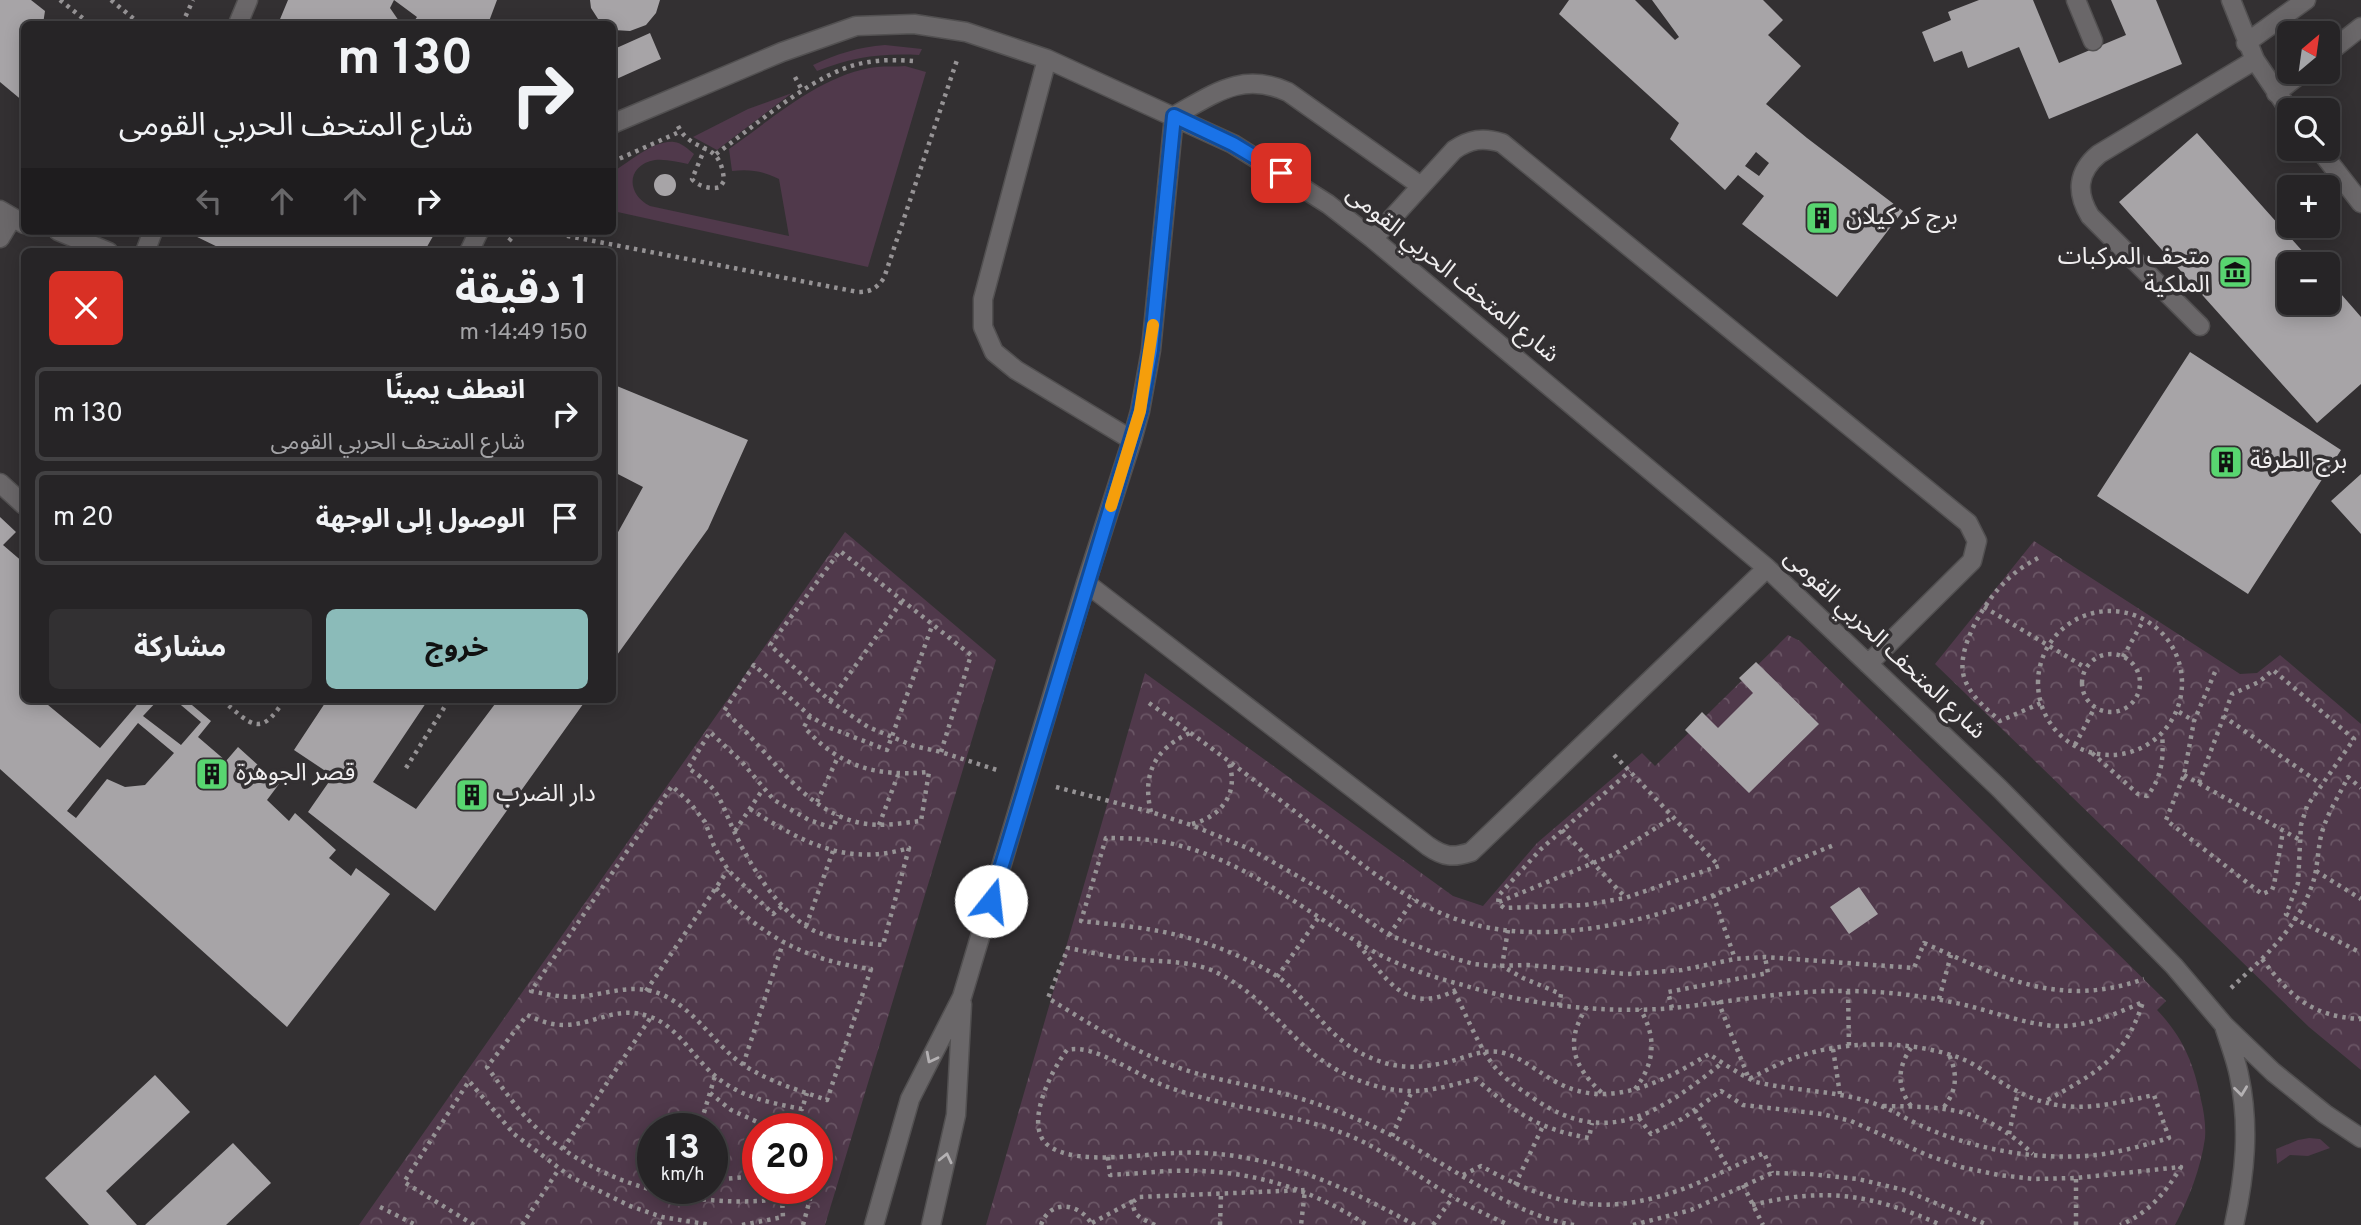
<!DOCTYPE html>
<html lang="ar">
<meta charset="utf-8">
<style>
:root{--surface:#262426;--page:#323032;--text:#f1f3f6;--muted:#a4a4a7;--line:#424143;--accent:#8bbbb9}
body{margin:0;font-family:Overpass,"Noto Sans Arabic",sans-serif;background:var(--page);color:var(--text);direction:rtl;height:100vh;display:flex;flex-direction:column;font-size:26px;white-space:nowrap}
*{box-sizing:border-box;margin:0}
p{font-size:23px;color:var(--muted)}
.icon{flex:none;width:38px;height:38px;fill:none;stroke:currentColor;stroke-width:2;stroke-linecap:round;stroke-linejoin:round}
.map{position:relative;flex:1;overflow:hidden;direction:ltr}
.panel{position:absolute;left:21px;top:248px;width:595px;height:455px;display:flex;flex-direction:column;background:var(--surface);border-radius:10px;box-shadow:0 4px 18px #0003,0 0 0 2px var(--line);direction:rtl}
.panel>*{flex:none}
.hud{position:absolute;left:21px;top:21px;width:595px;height:214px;border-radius:10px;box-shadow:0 4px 18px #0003,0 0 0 2px var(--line);direction:rtl;background:#262426;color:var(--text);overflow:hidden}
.needle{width:46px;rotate:29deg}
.fabs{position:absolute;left:2277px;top:21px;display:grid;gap:14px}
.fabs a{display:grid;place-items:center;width:63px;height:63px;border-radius:10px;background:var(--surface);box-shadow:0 4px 18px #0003,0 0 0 2px var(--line);font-size:35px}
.speed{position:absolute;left:637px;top:1113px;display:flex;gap:14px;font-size:35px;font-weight:700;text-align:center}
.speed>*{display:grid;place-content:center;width:91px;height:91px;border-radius:50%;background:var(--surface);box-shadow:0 4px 18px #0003,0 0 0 2px var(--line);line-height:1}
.speed small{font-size:18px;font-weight:400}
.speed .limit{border:10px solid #d22;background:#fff;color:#111}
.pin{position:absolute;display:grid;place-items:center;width:60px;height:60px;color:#fff;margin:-30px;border-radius:14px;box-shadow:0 4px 10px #0006}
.me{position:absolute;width:77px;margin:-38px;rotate:16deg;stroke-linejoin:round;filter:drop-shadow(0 0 5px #0008)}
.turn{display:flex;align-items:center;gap:24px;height:147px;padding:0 28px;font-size:32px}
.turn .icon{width:91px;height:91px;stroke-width:2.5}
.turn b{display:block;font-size:49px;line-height:60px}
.lanes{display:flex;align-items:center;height:66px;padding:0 28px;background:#0003;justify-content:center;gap:35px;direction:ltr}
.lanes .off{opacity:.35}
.round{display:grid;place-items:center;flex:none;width:74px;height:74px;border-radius:10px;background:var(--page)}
.overview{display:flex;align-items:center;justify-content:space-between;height:119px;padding:0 28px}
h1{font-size:42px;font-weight:700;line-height:52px}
.cta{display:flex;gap:14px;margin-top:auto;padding:14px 28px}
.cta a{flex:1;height:80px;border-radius:10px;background:var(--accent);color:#111;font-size:28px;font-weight:700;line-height:80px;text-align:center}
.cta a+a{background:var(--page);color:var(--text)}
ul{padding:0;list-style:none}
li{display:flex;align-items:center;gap:21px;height:94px;margin:0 14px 10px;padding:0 14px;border:4px solid var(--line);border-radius:10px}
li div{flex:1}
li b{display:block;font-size:26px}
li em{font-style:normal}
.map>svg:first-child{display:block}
.grass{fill:#50394b}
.park{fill:url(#park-crowns);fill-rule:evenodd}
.building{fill:#a7a4a7;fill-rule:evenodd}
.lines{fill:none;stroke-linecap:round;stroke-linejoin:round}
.lane-casing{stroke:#525051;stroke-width:21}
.path{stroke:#969395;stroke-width:4.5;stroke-dasharray:3.5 5;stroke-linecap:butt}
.lane{stroke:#6a6769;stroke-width:18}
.oneway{stroke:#b4b1b3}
.route-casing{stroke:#114b97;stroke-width:18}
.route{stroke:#1a73e8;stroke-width:12}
.slow{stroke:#f59e0b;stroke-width:12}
.labels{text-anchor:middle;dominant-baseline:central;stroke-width:7;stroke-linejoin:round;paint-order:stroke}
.poi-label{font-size:24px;fill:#f0eeef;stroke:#333032;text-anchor:start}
.street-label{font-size:24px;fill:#f0eeef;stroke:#333032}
</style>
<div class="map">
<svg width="2361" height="1225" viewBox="0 0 2361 1225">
<defs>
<pattern id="park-crowns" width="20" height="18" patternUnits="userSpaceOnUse" patternTransform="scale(1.75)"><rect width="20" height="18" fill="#50394b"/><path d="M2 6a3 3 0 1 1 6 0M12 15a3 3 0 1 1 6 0" fill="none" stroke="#6a5665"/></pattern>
</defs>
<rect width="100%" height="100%" fill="#333032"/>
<!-- grass -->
<path class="grass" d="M885 45 922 49 919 55C882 53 852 57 817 71L813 65C837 54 858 47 885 45Z
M905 66 926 72 868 267 613 211V172C629 162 654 140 674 142 682 143 688 149 694 154L688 164C677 162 667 159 655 160 626 165 626 194 650 206L789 236 779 179C763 171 750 169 732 171L729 149C772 119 823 73 877 67 886 66 896 67 905 66Z
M792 93 717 150 693 137 748 109Z
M2309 1138 2320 1139 2330 1148 2308 1156 2290 1155 2277 1164 2276 1149 2298 1140Z"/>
<!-- park -->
<path class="park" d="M845 532 996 660 825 1225H359ZM653 1129H712V1188H653ZM758 1129H817V1188H758Z
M2034 541 2240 674 2257 673 2280 655 2361 724V1070L2309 1027 1935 664Z
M1788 635 1800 641 2166 1001 2157 1010C2183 1037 2194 1064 2201 1100 2204 1112 2206 1126 2205 1138 2201 1167 2189 1199 2175 1225H986L1145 673 1453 896 1483 906 1537 843 1642 753 1655 766Z"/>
<!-- building -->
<path class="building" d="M0 0H31L45 11 43 24H24V102L0 82Z
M288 0H394L390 8 401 24H278Z
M394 0H497L488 24H412L417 17Z
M590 0H660L656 13 646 25 630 31 614 30 612 24 600 22 591 8Z
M1569 0H1635L1675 40 1679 37 1652 0H1763L1783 20 1768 35 1801 66 1766 104 1807 138 1903 211 1837 297 1742 224 1764 196 1738 175 1725 190 1670 139 1679 123 1559 14ZM1756 152 1769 163 1759 176 1745 166Z
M1979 0H2033L2059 63 2126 35 2111 0H2156L2182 64 2049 119 2019 47 1968 68 1962 51 1934 62 1922 32 1951 20 1948 12Z
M650 33 661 59 612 81V50Z
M2197 133 2314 264H2289V303H2328V279L2361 317V384L2317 423 2119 202Z
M654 185a11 11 0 1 1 22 0a11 11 0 1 1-22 0Z
M193 231H436L424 252H228L191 234Z
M2190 352 2341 450 2248 594 2097 496Z
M612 384 748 440 708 529 612 662V543L643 487 612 471Z
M2361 474V534L2331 501Z
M0 517 16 532 3 545 24 563V700H42L100 748 141 700H158L143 716 181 745 201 722 175 700H186L211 721 198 737 226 761 238 747 279 784 267 800 289 821 295 813 336 850 329 858 351 876 356 868 390 894 287 1027 0 769ZM138 723 174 753 145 785 125 787 107 779 76 818 67 811Z
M1756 662 1819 724 1749 793 1685 730 1702 712 1718 728 1753 693 1739 678Z
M327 700H428L373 782 416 809 498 700H586L435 911 308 812 333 776 294 750Z
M1859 887 1878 914 1849 934 1830 907Z
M155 1075 190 1112 106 1191 137 1225H89L45 1178Z
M233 1143 271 1183 226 1225H145Z"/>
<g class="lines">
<defs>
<path id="lane" d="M2076 0 2093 41
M2231 0 2255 60 2289 110
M238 24 248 0
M2246 43 2306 0
M2328 53 2361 27
M1047 59 983 299V327L994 352 1016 370 1132 440
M2276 93 2303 72
M612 124 782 52 856 26 914 24 966 32 1047 59 1233 144 1328 204 1373 239 1767 568 1999 788 2174 966 2224 1025 2273 1072 2325 1114 2361 1138
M2319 149 2361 203
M0 210 24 224
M58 231 109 252
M0 238 12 218
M1373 239 1454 150C1470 139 1483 137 1502 143L1968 523 1977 541 1972 561 1868 664
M145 252 153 231
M469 252 479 231
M2200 326 2090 216C2076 193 2077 172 2099 154L2255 60
M0 483 24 505
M1086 583 1428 846C1444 857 1453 858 1471 852L1767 568
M2225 1029C2230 1044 2236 1060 2239 1075 2250 1126 2245 1175 2234 1225
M874 1225 910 1099 962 997 1086 583 1132 440 1140 411 1151 350 1174 116C1214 94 1242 71 1288 92L1421 186
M931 1225 956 1115 962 1004"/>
</defs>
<!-- lane casing -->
<use href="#lane" class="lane-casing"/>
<!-- path -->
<path class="path" d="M60 0 90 24
M111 0 140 24
M182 24 193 0
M795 77 803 92
M678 126C693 156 721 138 724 181L720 187C712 190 697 186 692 179L705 148
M716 154C752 128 801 85 843 69 865 60 889 59 913 61
M612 162 677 133
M542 231 858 292C871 292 877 288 884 278L957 60
M509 241 517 231
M2038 558C2027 564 2016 571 2007 580 1986 599 1953 651 1965 680 1972 698 1987 709 2000 721L2041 703
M1984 607 2086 668
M2038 683a72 72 0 1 1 144 0a72 72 0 1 1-144 0Z
M2082 683a29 29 0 1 1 58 0a29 29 0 1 1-58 0Z
M2123 657 2143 621
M2215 672 2194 721 2184 775 2166 820 2262 894 2272 890 2274 885 2283 831
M222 700C251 724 260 739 284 700
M830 701 902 601
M1149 703C1201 740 1252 778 1302 817 1354 857 1407 907 1472 924 1525 938 1583 932 1635 920 1704 904 1769 871 1834 845
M2179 712 2194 721
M810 716 804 727C840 767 876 777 929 772L921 821C902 823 881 827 861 823 801 811 768 748 724 711L754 665 810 716 828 727 887 750 932 626
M2223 716 2321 784
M2075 745 2095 707
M941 752 971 655 840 551 770 645 830 701 868 727 914 746 941 752 1000 771
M2092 753 2138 794 2147 796C2162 778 2164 757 2162 734
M1614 755C1649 791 1684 829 1719 866L1625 898 1585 905 1504 908 1498 903 1499 895 1541 849 1630 771
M406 768 449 700
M2184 775 2300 840
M2199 783 2232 694 2259 682 2273 670 2354 739 2307 806 2301 825 2298 883 2286 914 2361 953
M1056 787 1151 812 1191 825 1250 849 1322 890 1389 935 1435 953 1474 964 1493 966 1528 965 1627 974 1682 970 1735 959 1765 957 1914 968 1924 943C2001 977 2058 1009 2144 979
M817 802 838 757
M750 809C802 842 846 867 909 848L883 945C861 943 839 940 819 933 782 918 750 866 734 831 718 797 721 790 688 768L710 732 741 761 774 800 809 820 833 828 838 815
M1151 812C1142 775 1154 749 1190 733
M1192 824C1223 816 1240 791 1228 761
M879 825 898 775
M1562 830 1625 897
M735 831 763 789
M2316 871 2361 899
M716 888C762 936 804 960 871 969L827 1100C795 1089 756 1078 731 1055 709 1035 691 1008 663 995 631 981 605 996 573 997 559 997 545 994 531 991L672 786 690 803 705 822 714 846 728 870 773 914 782 906
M1713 895 1735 959
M1499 902 1615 854 1673 817
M806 926 833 851
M1508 930 1502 966 1523 978 1561 994 1559 1006
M1389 935 1414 899
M1358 944C1387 979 1405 1016 1456 990
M2262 959C2291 997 2311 1016 2360 1019L2361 1016
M1277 977 1319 917
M2231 988C2262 959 2296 930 2311 888 2318 871 2317 853 2321 836 2326 815 2339 796 2348 777L2361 788
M646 991 728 870
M1454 991C1466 1014 1476 1041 1491 1062 1503 1079 1519 1088 1536 1100 1609 1149 1662 1111 1722 1063
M1848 991 1849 1047
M1939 999 1951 955
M1718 1001 1749 1079C1765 1071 1781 1062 1797 1057 1846 1040 1911 1040 1960 1058 1979 1065 1996 1081 2015 1090 2065 1117 2102 1106 2154 1095L2169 1138C2145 1145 2121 1152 2096 1155 2039 1161 1977 1150 1924 1127 1910 1121 1896 1112 1881 1106 1841 1090 1798 1092 1756 1082 1739 1074 1724 1064 1709 1054 1666 1080 1611 1110 1560 1084 1540 1074 1525 1059 1504 1053 1486 1048 1469 1056 1452 1061 1428 1067 1403 1070 1379 1061 1326 1042 1318 1007 1278 977 1265 968 1250 961 1236 955 1183 931 1138 927 1081 921L1106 838C1131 838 1157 839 1181 846 1253 865 1308 914 1371 950 1399 966 1432 977 1463 985 1529 1005 1604 1014 1673 1008 1731 1002 1787 990 1846 991 1886 991 1926 996 1965 1005 1994 1012 2025 1024 2055 1026 2087 1027 2115 1014 2143 1002 2124 1061 2095 1073 2044 1102
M1587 1007C1564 1042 1573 1066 1602 1093
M1672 1008 1668 992 1768 973 1765 957
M1833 1049 1840 1094
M743 1065 783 943
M1635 1089C1655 1063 1657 1037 1640 1009
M710 1093 731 1110 773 1129
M1883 1106C1949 1107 1982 1107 2033 1154
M1911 1106C1897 1087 1897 1068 1911 1048
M1944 1107C1957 1090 1958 1074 1949 1055
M1695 1110 1728 1168
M1639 1118 1651 1134 1682 1119 1721 1091 1743 1105 1822 1114 1851 1121 1927 1155 1961 1167 1999 1175 2034 1179 2076 1178 2181 1167C2165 1193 2149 1213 2120 1225
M699 1129 715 1076
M2009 1134 2018 1092
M1392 1136 1412 1091
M817 1139H822L817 1171
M563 1149 651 1017
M1108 1157 1110 1175C1130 1174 1150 1172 1169 1171 1243 1168 1305 1185 1367 1225
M1463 1175 1481 1166C1546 1202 1597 1217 1671 1193 1703 1183 1733 1166 1764 1153L1772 1173
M712 1180 758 1176
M1515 1185 1543 1126
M1743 1185 1763 1225
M678 1196 681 1188
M1752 1205C1826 1187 1872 1194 1941 1225
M380 1207 416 1225
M1092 1223 1133 1201
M474 1225 404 1182 469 1081 514 1134 571 1177 630 1206 662 1217 711 1225
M522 1225 559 1169
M659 1225 662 1217
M742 1225 783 1217 782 1199C691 1210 586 1184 523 1114 510 1099 499 1083 487 1067L527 1015C538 1020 550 1025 563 1025 596 1025 616 1004 651 1017 678 1027 693 1057 714 1075 739 1097 771 1103 802 1109L807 1093
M803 1225 813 1188
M1041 1225C1050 1198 1081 1203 1092 1225
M1155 1225C1143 1219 1131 1216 1134 1201L1139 1197 1305 1190 1301 1225
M1220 1225 1221 1194
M1415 1225C1352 1191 1300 1165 1228 1155 1211 1153 1192 1152 1175 1153 1142 1154 1077 1166 1049 1146 1022 1127 1052 1069 1067 1050 1094 1043 1138 1076 1165 1086 1227 1109 1295 1112 1355 1138 1390 1154 1419 1177 1451 1196 1470 1207 1489 1216 1509 1225
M1433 1225 1453 1197
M1574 1225C1532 1218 1498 1197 1462 1176 1429 1156 1394 1135 1359 1120 1331 1108 1302 1098 1273 1091 1247 1085 1220 1080 1195 1073 1141 1057 1095 1027 1048 998L1068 948C1089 952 1110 957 1132 959 1158 962 1185 960 1211 970 1249 986 1273 1016 1302 1044 1330 1071 1372 1091 1412 1091 1434 1091 1455 1084 1476 1079 1515 1112 1537 1129 1589 1138L1592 1123
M1633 1225 1691 1210 1772 1173 1810 1174 1858 1179 1904 1190 1988 1225
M2076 1225V1178"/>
<!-- lane -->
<use href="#lane" class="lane"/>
</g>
<!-- one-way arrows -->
<defs><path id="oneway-chevron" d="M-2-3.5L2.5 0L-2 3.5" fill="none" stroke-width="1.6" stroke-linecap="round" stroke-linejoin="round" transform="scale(1.75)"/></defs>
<g class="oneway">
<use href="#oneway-chevron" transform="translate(931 1058) rotate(117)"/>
<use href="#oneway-chevron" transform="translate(2241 1091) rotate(83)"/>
<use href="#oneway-chevron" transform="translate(946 1158) rotate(-77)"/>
</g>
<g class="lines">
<defs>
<path id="route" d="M991 901 1140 411 1151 350 1174 116 1233 144 1281 173"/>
</defs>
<!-- route casing -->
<use href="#route" class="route-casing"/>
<!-- route -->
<use href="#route" class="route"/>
<!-- slow -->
<path class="slow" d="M1111 506 1140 411 1153 325"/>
</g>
<!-- icons -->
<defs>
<symbol id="building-square" viewBox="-11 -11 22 22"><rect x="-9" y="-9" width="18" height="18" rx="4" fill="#58d570" stroke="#333032"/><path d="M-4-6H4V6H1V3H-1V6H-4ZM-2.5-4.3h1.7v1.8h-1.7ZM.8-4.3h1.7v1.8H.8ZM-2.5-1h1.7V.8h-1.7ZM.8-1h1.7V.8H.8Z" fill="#111"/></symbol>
<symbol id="museum-square" viewBox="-11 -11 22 22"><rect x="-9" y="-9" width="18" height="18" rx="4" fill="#58d570" stroke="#333032"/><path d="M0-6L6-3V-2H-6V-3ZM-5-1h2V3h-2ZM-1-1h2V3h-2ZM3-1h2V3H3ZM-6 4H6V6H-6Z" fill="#111"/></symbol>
</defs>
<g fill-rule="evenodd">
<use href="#building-square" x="1803" y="199" width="38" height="38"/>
<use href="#museum-square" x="2216" y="253" width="38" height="38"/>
<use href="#building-square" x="2207" y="443" width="38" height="38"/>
<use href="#building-square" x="193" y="755" width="38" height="38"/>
<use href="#building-square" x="453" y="776" width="38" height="38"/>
</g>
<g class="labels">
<!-- poi labels -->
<g class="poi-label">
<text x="1846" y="218">برج كر كيلان</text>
<text x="2210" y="258" text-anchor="end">متحف المركبات<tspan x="2210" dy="28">الملكية</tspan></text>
<text x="2250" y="462">برج الطرفة</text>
<text x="236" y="774">قصر الجوهرة</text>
<text x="496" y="795">دار الضرب</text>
</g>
<!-- street labels -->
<g class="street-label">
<text transform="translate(1452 275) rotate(39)">شارع المتحف الحربي القومى</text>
<text transform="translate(1884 645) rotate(43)">شارع المتحف الحربي القومى</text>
</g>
</g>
</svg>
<div class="fabs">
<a><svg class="needle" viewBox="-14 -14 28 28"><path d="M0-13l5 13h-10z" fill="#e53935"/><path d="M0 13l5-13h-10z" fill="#a4a4a7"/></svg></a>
<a><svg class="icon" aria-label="search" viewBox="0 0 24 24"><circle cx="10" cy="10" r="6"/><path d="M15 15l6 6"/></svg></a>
<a>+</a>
<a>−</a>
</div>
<div class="speed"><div>13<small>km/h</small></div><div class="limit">20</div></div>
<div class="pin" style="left:1281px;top:173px;background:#d93025"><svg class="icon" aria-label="arrive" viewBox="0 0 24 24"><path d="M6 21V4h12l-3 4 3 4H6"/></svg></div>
<svg class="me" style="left:991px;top:901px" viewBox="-20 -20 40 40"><circle r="19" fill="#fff"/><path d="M0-13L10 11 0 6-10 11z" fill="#1a73e8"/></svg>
<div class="hud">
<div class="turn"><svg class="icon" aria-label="right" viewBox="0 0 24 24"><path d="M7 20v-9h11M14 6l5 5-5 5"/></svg><div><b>130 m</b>شارع المتحف الحربي القومى</div></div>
<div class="lanes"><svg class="icon off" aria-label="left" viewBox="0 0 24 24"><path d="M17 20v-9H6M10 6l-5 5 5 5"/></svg><svg class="icon off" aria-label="ahead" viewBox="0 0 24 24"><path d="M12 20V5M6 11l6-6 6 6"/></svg><svg class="icon off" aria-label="ahead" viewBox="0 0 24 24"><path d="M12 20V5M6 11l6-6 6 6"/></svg><svg class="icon" aria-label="right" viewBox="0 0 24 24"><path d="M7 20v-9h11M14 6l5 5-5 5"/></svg></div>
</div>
<section class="panel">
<div class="overview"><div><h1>1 دقيقة</h1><p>150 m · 14:49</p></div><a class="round" style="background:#d93025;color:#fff"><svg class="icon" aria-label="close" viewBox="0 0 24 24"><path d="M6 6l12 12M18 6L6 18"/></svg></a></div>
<ul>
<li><svg class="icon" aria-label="right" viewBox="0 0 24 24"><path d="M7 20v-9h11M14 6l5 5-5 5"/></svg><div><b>انعطف يمينًا</b><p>شارع المتحف الحربي القومى</p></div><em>130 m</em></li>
<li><svg class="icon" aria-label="arrive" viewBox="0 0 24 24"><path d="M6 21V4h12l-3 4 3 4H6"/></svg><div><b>الوصول إلى الوجهة</b></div><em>20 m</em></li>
</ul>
<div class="cta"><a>خروج</a><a>مشاركة</a></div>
</section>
</div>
